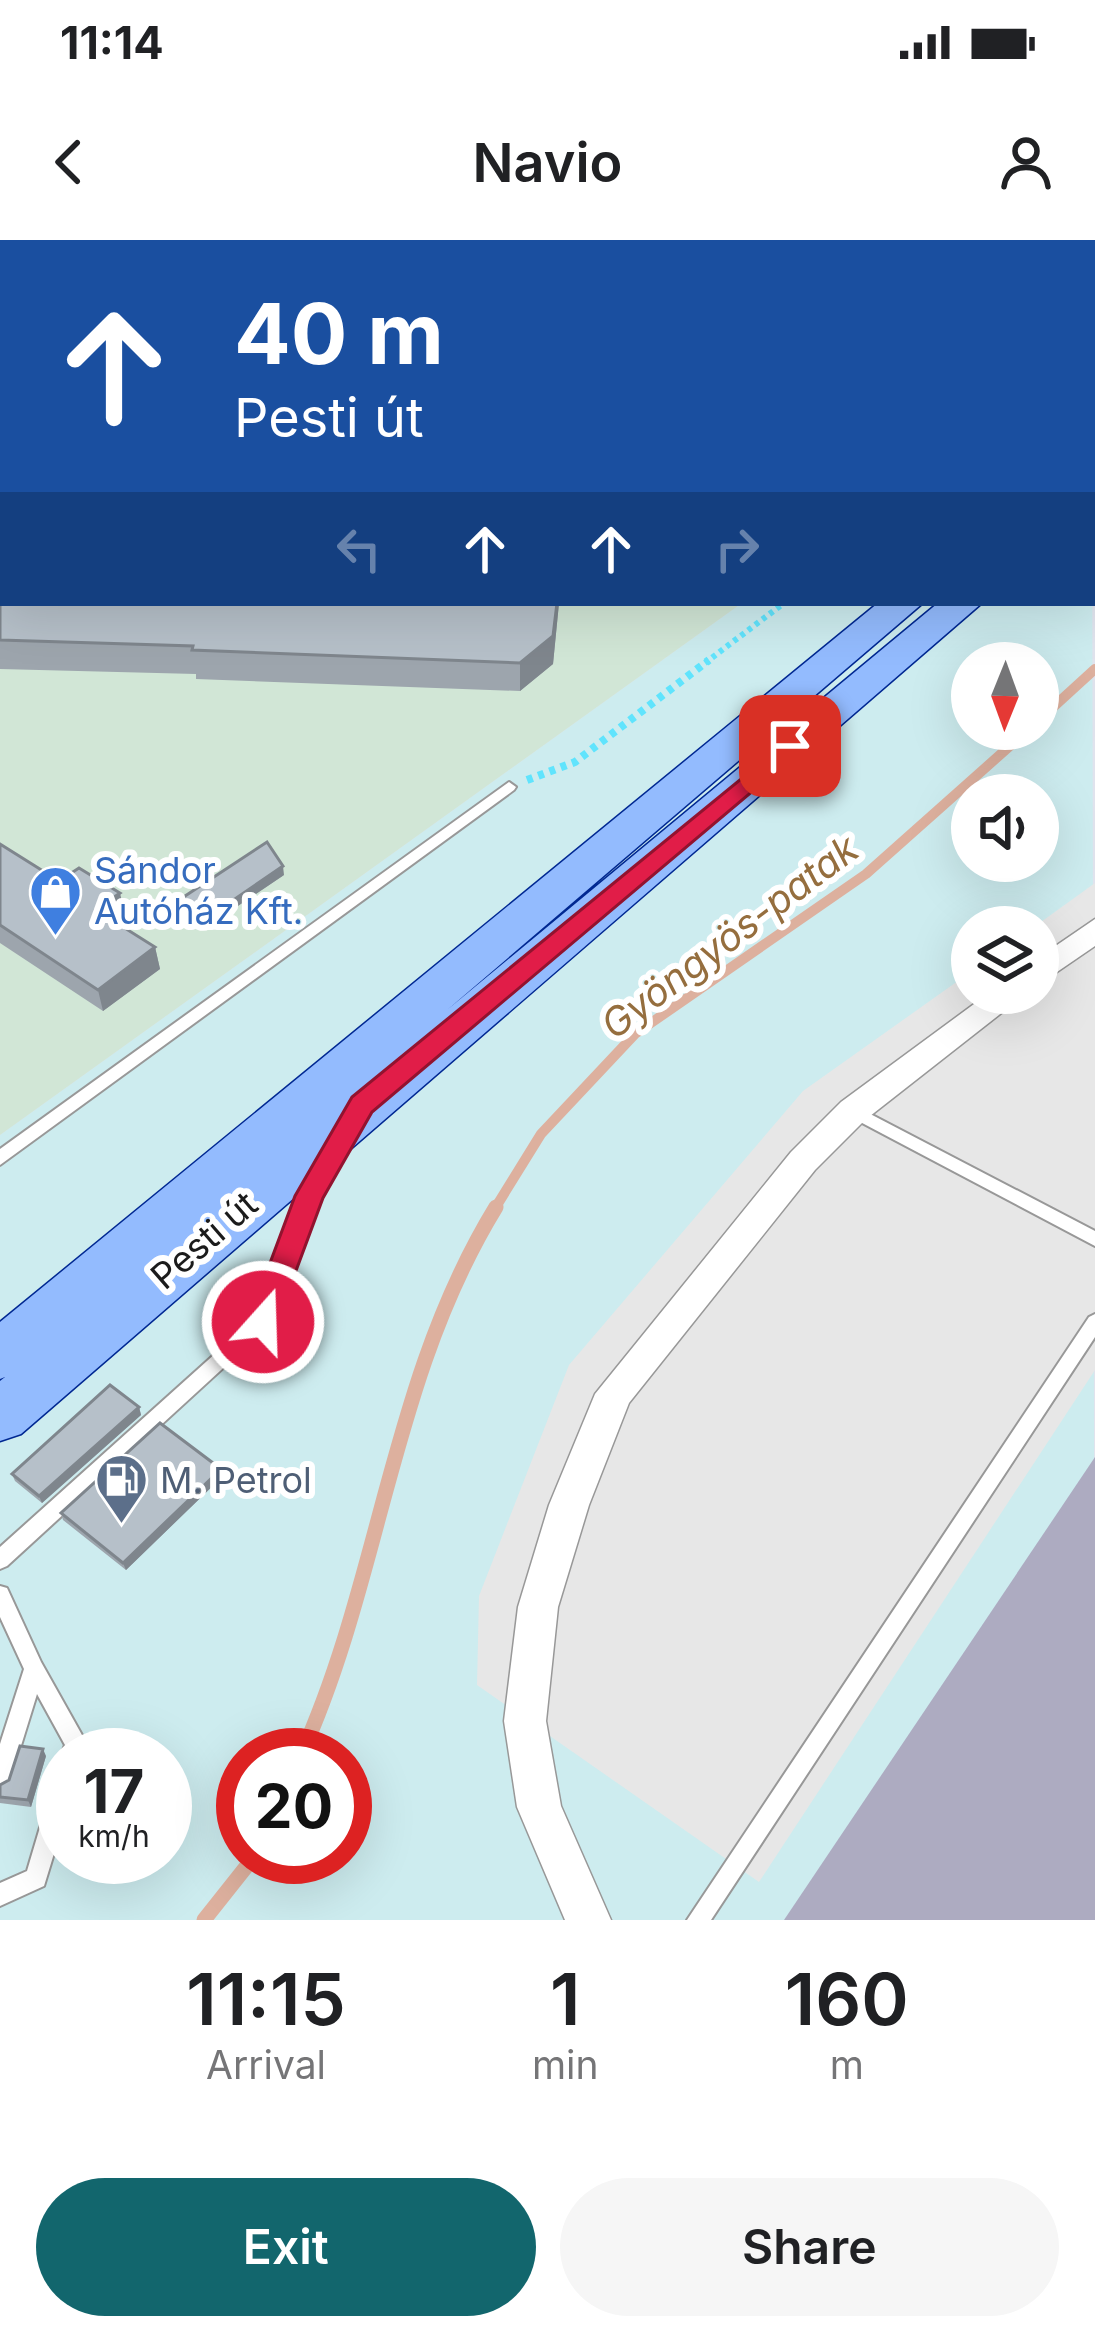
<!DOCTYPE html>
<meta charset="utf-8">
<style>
:root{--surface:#fff;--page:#f6f6f6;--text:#202124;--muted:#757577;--accent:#12666d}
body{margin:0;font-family:Inter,sans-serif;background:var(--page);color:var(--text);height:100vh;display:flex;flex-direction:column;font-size:45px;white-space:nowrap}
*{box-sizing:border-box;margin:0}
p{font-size:39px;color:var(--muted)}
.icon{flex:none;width:66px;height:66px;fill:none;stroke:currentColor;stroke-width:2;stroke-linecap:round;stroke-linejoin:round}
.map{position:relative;height:1680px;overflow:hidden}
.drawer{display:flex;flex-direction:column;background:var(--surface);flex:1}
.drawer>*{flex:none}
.hud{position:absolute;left:0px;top:0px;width:1095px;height:366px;box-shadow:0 12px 48px #0002;background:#1a4fa0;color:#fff;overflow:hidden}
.needle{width:78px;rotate:181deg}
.buttons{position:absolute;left:951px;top:402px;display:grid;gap:24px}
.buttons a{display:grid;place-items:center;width:108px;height:108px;border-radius:50%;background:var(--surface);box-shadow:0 12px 48px #0002;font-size:60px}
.speed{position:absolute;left:36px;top:1488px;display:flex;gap:24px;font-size:60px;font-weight:700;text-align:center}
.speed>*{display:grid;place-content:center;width:156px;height:156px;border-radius:50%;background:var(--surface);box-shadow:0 12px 48px #0002;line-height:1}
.speed small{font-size:30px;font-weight:400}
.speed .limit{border:18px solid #d22;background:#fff;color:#111}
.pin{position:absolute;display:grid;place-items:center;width:102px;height:102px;color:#fff;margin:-51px;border-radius:24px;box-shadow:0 6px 18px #0006}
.me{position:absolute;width:132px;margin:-66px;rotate:20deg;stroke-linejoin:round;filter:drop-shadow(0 0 9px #0008)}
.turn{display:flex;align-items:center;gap:42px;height:252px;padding:0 36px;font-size:54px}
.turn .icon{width:156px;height:156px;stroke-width:2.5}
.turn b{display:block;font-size:84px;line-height:102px}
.lanes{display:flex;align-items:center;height:114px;padding:0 36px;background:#0003;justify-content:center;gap:60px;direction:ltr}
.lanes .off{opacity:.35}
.eta{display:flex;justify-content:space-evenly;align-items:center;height:204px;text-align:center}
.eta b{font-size:72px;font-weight:600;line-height:84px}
.action{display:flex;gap:24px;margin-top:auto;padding:24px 36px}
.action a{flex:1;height:138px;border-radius:72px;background:var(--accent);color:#fff;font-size:48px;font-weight:600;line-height:138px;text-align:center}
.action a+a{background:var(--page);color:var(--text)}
.status{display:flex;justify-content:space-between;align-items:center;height:84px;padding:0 60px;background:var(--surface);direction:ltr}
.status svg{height:33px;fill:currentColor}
header{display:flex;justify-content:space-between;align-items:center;height:156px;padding:0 36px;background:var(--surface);font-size:54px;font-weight:600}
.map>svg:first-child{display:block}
.commercial{fill:#cdecef;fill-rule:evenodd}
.industrial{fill:#d1e6d6}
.construction{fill:#adabc1}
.parking{fill:#e7e7e7}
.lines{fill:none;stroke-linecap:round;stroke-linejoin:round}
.stream-far1{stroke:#ddb09e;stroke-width:10}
.stream{stroke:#ddb09e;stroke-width:15}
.lane-casing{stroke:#989898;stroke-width:4}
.street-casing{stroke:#989898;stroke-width:3}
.secondary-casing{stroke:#150272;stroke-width:3}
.primary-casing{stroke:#002892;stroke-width:3}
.path-far1{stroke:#60e4fd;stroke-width:6;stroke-dasharray:4.5 4.5;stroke-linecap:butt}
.path{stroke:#60e4fd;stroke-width:8;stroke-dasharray:6 6;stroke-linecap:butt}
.lane{fill:#fff;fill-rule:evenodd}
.street{fill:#fff;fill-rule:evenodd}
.secondary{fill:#b8b0fb;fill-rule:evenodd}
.primary{fill:#93bbfe;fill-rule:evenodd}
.wall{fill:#9da5ad}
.shaded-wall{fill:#7f868d}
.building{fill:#b6c0c9;stroke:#7f868d;stroke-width:3}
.route{fill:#e11d48;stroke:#92132f;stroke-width:3}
.labels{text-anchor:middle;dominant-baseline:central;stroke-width:12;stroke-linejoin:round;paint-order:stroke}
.shop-label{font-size:36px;fill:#366cbe;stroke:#fff;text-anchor:start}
.street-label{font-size:36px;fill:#1b1b1b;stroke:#fff}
.service-label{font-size:36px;fill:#4e5e75;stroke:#fff;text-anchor:start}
.water-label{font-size:39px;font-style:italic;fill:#956e3e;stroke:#fff}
</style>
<div class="status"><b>11:14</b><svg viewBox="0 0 49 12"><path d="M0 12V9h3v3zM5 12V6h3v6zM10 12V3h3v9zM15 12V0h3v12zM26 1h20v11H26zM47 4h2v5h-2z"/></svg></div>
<header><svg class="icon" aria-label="back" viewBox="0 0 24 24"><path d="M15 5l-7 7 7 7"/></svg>Navio<svg class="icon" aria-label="person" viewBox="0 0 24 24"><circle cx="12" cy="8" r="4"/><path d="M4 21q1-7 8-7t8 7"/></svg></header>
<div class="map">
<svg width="1095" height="1680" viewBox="0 0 1095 1680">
<rect width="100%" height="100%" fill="#e0e3ed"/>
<!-- commercial -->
<path class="commercial" d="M1092 213 1095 1680H0V895L742 363H1092ZM972 423H1038V489H972ZM972 555H1038V621H972ZM972 687H1038V753H972ZM63 1515H165V1617H63ZM243 1515H345V1617H243Z"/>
<!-- industrial -->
<path class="industrial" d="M0 0H1095V101L1092 3H3V363H742L0 895Z"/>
<!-- construction -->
<path class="construction" d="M1095 1217V1680H784Z"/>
<!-- parking -->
<path class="parking" d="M1095 643V1130L759 1642 477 1445 479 1356 569 1125 803 851 972 731V753H1038V687H1034Z"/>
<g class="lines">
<!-- stream-far1 -->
<path class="stream-far1" d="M1038 481 1095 429
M494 970 541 894 635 794 866 634 1029 489"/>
<!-- stream -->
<path class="stream" d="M301 1515C382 1336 390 1140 496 967
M204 1680 254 1617"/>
<defs>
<path id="lane" d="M212 0H220L221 3H211Z
M1025 0H1041L1045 3H1029Z
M1092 8H1095V14H1092Z
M0 104H3V110H0Z
M0 124H3V130H0Z
M509 542 516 547 514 550 0 925V909Z
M853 865 1095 991V1006L847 875 845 871 847 867Z
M332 911 338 913 341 918 318 957 269 1086 7 1326 0 1329V1307L256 1077 301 956 326 913Z
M1095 1074V1097L711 1680H687L1089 1077Z
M0 1346 7 1348 41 1422 87 1504 83 1515H63V1519L61 1515 65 1505 37 1454 11 1538 8 1545 0 1549V1504L24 1429 0 1377Z
M63 1536V1584L44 1646 0 1666V1643L27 1631 52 1547 55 1540Z"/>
<path id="street" d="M1095 679V706L1038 745V718Z
M989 753H1027L865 880 815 930 629 1163 589 1265 558 1367 546 1481 561 1566 611 1680H565L517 1567 504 1481 518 1367 549 1265 595 1154 791 912 841 862Z"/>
<path id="secondary" d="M124 0H331L329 3Z"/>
<path id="primary" d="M1095 189V213L1092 214V190Z
M1092 240H1095L1092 265Z
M878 363H923L447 770 938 363H982L21 1194 0 1201V1141L5 1137 0 1139V1082Z"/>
</defs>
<!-- lane casing -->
<use href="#lane" class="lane-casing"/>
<!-- street casing -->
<use href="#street" class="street-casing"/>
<!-- secondary casing -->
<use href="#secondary" class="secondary-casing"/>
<!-- primary casing -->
<use href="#primary" class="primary-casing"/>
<!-- path-far1 -->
<path class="path-far1" d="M705 423 784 363"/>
<!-- path -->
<path class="path" d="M527 540 575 522 709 420"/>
<!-- lane -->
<use href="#lane" class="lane"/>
<!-- street -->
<use href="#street" class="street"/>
<!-- secondary -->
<use href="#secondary" class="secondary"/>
<!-- primary -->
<use href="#primary" class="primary"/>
</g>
<!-- wall -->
<path class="wall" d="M0 177 3 363H559L553 424 520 451 196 439V434L0 429Z
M0 604 59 641 125 675 115 681 155 707 160 729 103 771 0 703Z
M284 635 208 686 181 668 179 660Z
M139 1167 141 1175 42 1263 15 1241 12 1234Z
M223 1236 126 1330 63 1280 61 1273Z
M46 1516 31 1567 0 1563V1545Z"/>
<!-- shaded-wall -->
<path class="shaded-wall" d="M557 363H559L553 424 520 451V423Z
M283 626 284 635 208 686 207 678Z
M120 653 125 675 101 691 96 670Z
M155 707 160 729 103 771 98 750Z
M139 1167 141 1175 42 1263 39 1256Z
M221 1229 223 1236 126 1330 123 1323Z
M43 1509 46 1516 31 1567 28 1560Z"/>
<!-- building -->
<path class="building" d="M697 0H780L782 3H698Z
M0 177H3V363H557L553 396 520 423 192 410 193 406 0 400Z
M267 602 283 626 207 678 179 660Z
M0 604 59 641 79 628 120 653 96 670 155 707 98 750 0 685Z
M110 1145 139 1167 39 1256 12 1234Z
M160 1183 221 1229 123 1323 61 1273Z
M20 1506 43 1509 28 1560 0 1557V1545L9 1540Z"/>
<!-- route -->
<path class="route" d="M790 499 799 501V512L372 872 323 958 274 1090H252L248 1082 295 956 352 857Z"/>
<!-- icons -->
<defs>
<symbol id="shop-pin" viewBox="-11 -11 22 30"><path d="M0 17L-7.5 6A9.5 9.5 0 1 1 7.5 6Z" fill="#3f7fe0" stroke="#fff"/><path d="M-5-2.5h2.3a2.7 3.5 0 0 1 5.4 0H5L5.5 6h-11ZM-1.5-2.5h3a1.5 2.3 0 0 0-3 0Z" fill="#fff"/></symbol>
<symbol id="fuel-pin" viewBox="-11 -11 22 30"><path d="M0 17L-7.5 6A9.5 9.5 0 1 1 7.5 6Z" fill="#5c6f8a" stroke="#fff"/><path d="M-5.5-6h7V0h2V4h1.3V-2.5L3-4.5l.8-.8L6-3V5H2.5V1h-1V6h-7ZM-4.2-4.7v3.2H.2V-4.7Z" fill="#fff"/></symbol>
</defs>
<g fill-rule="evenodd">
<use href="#shop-pin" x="26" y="622" width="59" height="81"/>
<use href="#fuel-pin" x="92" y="1210" width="59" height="81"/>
</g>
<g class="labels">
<!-- shop labels -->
<g class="shop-label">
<text x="94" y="630">Sándor<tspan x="94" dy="41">Autóház Kft.</tspan></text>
</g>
<!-- street labels -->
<g class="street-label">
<text transform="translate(204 1000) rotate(-41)">Pesti út</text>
</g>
<!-- service labels -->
<g class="service-label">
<text x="160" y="1240">M. Petrol</text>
</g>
<!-- water labels -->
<g class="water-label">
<text transform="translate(729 696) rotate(-37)">Gyöngyös-patak</text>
</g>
</g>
</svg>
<div class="buttons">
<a><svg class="needle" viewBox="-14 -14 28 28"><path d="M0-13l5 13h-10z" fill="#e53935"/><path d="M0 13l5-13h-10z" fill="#757577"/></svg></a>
<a><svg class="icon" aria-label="sound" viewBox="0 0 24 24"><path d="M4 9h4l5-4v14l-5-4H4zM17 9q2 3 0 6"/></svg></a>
<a><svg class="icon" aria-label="layers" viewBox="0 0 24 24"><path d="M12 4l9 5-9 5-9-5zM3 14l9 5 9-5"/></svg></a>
</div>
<div class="speed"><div>17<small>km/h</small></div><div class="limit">20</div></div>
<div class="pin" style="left:790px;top:506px;background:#d93025"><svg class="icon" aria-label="arrive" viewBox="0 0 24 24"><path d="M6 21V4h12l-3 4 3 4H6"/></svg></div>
<svg class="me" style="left:263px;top:1082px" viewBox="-20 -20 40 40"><circle r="17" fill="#e11d48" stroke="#fff" stroke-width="3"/><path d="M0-11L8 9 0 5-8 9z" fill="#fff"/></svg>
<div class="hud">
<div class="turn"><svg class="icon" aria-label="ahead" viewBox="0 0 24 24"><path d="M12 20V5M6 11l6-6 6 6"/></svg><div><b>40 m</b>Pesti út</div></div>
<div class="lanes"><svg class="icon off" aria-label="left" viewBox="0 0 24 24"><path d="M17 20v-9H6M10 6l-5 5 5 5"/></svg><svg class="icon" aria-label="ahead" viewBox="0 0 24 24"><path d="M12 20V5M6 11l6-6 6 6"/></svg><svg class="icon" aria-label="ahead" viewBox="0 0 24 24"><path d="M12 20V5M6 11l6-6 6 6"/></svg><svg class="icon off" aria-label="right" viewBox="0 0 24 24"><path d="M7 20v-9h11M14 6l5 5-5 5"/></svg></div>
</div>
</div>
<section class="drawer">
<div class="eta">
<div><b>11:15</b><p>Arrival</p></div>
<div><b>1</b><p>min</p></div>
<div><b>160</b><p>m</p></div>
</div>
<div class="action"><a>Exit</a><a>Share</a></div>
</section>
